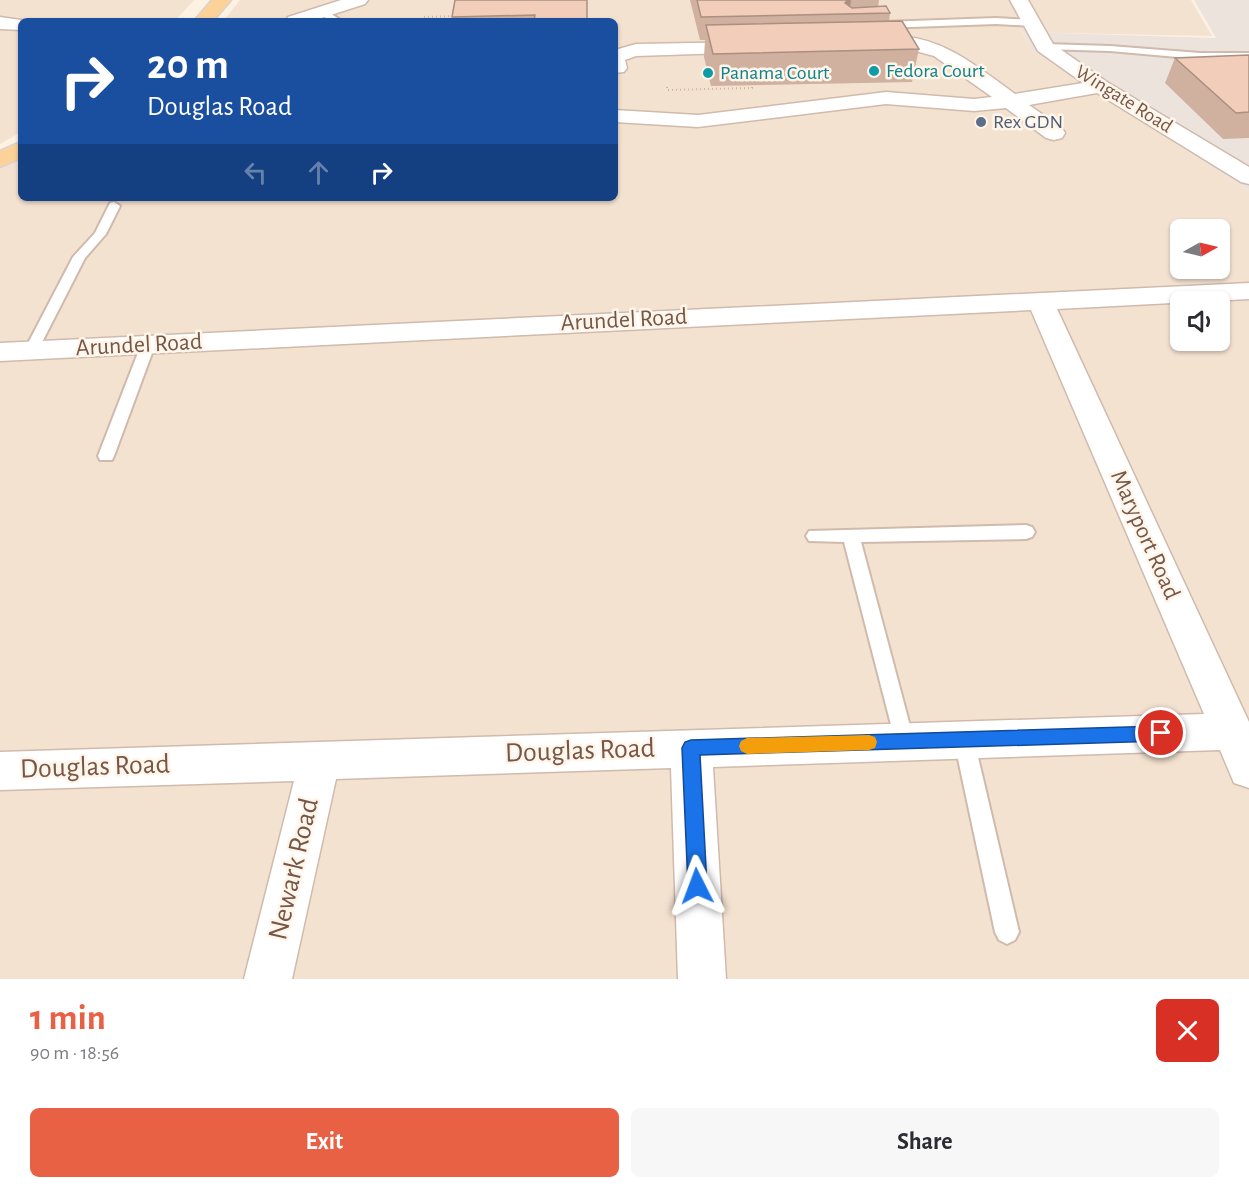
<!DOCTYPE html>
<meta charset="utf-8">
<style>
:root{--surface:#fff;--page:#f7f7f7;--text:#2b2b33;--muted:#7c7c81;--accent:#e96145}
body{margin:0;font-family:"Alegreya Sans",sans-serif;background:var(--page);color:var(--text);height:100vh;display:flex;flex-direction:column;font-size:22px;white-space:nowrap}
*{box-sizing:border-box;margin:0}
p{font-size:20px;color:var(--muted)}
.icon{flex:none;width:33px;height:33px;fill:none;stroke:currentColor;stroke-width:2;stroke-linecap:round;stroke-linejoin:round}
.map{position:relative;height:979px;overflow:hidden}
.side{display:flex;flex-direction:column;background:var(--surface);flex:1}
.side>*{flex:none}
.hud{position:absolute;left:18px;top:18px;width:600px;height:183px;border-radius:9px;box-shadow:0 2px 4px #0004;background:#1a4fa0;color:#fff;overflow:hidden}
.needle{width:39px;rotate:82deg}
.tools{position:absolute;left:1170px;top:219px;display:grid;gap:12px}
.tools a{display:grid;place-items:center;width:60px;height:60px;border-radius:9px;background:var(--surface);box-shadow:0 2px 4px #0004;font-size:30px}
.pin{position:absolute;display:grid;place-items:center;width:51px;height:51px;color:#fff;margin:-26px;border:3px solid #fff;border-radius:50%;box-shadow:0 2px 6px #0007}
.me{position:absolute;width:66px;margin:-33px;rotate:357deg;stroke-linejoin:round;filter:drop-shadow(0 0 4px #0008)}
.turn{display:flex;align-items:center;gap:21px;height:126px;padding:0 30px;font-size:27px}
.turn .icon{width:78px;height:78px;stroke-width:2.5}
.turn b{display:block;font-size:42px;line-height:51px}
.lanes{display:flex;align-items:center;height:57px;padding:0 30px;background:#0003;justify-content:center;gap:30px;direction:ltr}
.lanes .off{opacity:.35}
.round{display:grid;place-items:center;flex:none;width:63px;height:63px;border-radius:9px;background:var(--page)}
.summary{display:flex;align-items:center;justify-content:space-between;height:102px;padding:0 30px}
h1{font-size:36px;font-weight:600;line-height:45px;color:var(--accent)}
.button{display:flex;gap:12px;margin-top:auto;padding:12px 30px}
.button a{flex:1;height:69px;border-radius:9px;background:var(--accent);color:#fff;font-size:24px;font-weight:600;line-height:69px;text-align:center}
.button a+a{background:var(--page);color:var(--text)}
.map>svg:first-child{display:block}
.residential{fill:#f4e2d1;fill-rule:evenodd}
.industrial{fill:#ece3dd}
.lines{fill:none;stroke-linecap:round;stroke-linejoin:round}
.service-casing{stroke:#d0baac;stroke-width:4}
.minor-casing{stroke:#d0baac;stroke-width:3}
.primary-casing{stroke:#dbd3cf;stroke-width:3}
.path{stroke:#d7b09d;stroke-width:2;stroke-dasharray:1 3;stroke-linecap:butt}
.service{fill:#fff;fill-rule:evenodd}
.minor{fill:#fff;fill-rule:evenodd}
.primary{fill:#fdd299;fill-rule:evenodd}
.wall{fill:#d0b09f}
.shaded-wall{fill:#a99082}
.building{fill:#f2cdb9;stroke:#a99082;stroke-width:1.5}
.route{fill:#1a73e8;stroke:#114b97;stroke-width:1.5}
.slow{fill:#f59e0b}
.culture-dot{fill:#0f9aa8;stroke:#fff5e9;stroke-width:2}
.service-dot{fill:#5c6f8a;stroke:#fff5e9;stroke-width:2}
.labels{text-anchor:middle;dominant-baseline:central;stroke-width:5;stroke-linejoin:round;paint-order:stroke}
.far-culture-label{font-size:20px;fill:#0d838f;stroke:#fff5e9;text-anchor:start}
.far-street-label{font-size:20px;fill:#755648;stroke:#fff5e9}
.far-service-label{font-size:20px;fill:#4e5e75;stroke:#fff5e9;text-anchor:start}
.street-label{font-size:24px;fill:#755648;stroke:#fff5e9}
.near-street-label{font-size:28px;fill:#755648;stroke:#fff5e9}
</style>
<div class="map">
<svg width="1249" height="979" viewBox="0 0 1249 979">
<rect width="100%" height="100%" fill="#fdf1e2"/>
<!-- residential -->
<path class="residential" d="M0 0H194L175 21H21V132L0 144Z
M240 0H1191L1212 36 1055 33 1021 31 1033 51 1249 191V979H0V169L21 159V198H615V21H223ZM1180 230H1220V268H1180ZM1180 302H1220V340H1180Z"/>
<!-- industrial -->
<path class="industrial" d="M1194 0H1249V191L1033 51 1021 30 1055 33 1216 38Z"/>
<g class="lines">
<defs>
<path id="service" d="M319 10H325L339 19 331 21 319 14Z
M996 18 1032 20 1037 23 1032 26 996 24 883 28 878 25 883 22Z
M1045 44 1110 46 1200 53H1249V59H1200L1110 51 1042 49 1040 47Z
M114 202 120 206 106 234 85 258 36 354H26L24 351 73 257 95 233 110 203Z
M148 341 155 345 114 456 112 460H100L98 456 141 345Z
M1026 525 1032 527 1035 532 1032 537 1026 539 861 542 914 741 911 748 904 750 897 748 844 542 809 541 806 536 809 531Z
M964 731 971 733 974 740 1019 932 1015 940 1007 944 999 940 995 932 954 740 957 733Z"/>
<path id="minor" d="M341 0H368L365 4 312 21H285L288 17Z
M1010 0H1028L1053 44 1107 82 1249 167V184L1241 182 1097 93 1029 105 1062 128 1065 133 1062 138 1054 140 1046 138 1006 108 974 111 886 104 698 127 615 122V110L698 115 886 92 974 99 992 97 934 56 912 50 864 48 861 44 864 40C927 24 968 60 1015 94L1083 83 1038 51Z
M0 17 28 21H21V30L0 29Z
M750 42 757 44 760 48 757 52 636 56 625 60 627 68 624 72 615 73V50L636 44Z
M1249 283V299L1057 309 1249 722V788L1234 783 1220 750 713 767 726 979H678L671 768 336 779 292 979H244L294 781 0 790V752L1204 714 1031 310 0 361V343Z"/>
<path id="primary" d="M212 0H231L213 21H194Z
M21 142V158L0 167V151Z"/>
</defs>
<!-- service casing -->
<use href="#service" class="service-casing"/>
<!-- minor casing -->
<use href="#minor" class="minor-casing"/>
<!-- primary casing -->
<use href="#primary" class="primary-casing"/>
<!-- path -->
<path class="path" d="M424 17 457 16
M667 87V90L752 88V85"/>
<!-- service -->
<use href="#service" class="service"/>
<!-- minor -->
<use href="#minor" class="minor"/>
<!-- primary -->
<use href="#primary" class="primary"/>
</g>
<!-- wall -->
<path class="wall" d="M455 0 588 21H453L452 17Z
M690 0H879L878 7 890 13 889 21 919 49 912 82 711 86 704 57 705 40H700Z
M1249 55V138L1223 139 1165 83 1175 58Z"/>
<!-- shaded-wall -->
<path class="shaded-wall" d="M848 0H851L849 14 845 3Z"/>
<!-- building -->
<path class="building" d="M455 0H587V21H534L535 15 452 17Z
M697 0H848L845 3 852 8 886 6 890 13 701 17Z
M902 21 919 49 713 54 706 25Z
M1249 55V112L1236 113 1175 58Z"/>
<!-- route -->
<path class="route" d="M1161 726 1167 728 1170 733 1167 739 1161 741 700 755 707 886 704 893 697 896 691 893 688 886 682 748 685 742 691 740Z"/>
<!-- slow -->
<path class="slow" d="M869 735 875 737 877 742 875 748 869 750 747 754 741 751 739 746 741 741 747 738Z"/>
<!-- markers -->
<g class="culture-dot">
<circle cx="874" cy="71" r="6"/>
<circle cx="708" cy="73" r="6"/>
</g>
<circle class="service-dot" cx="981" cy="122" r="6"/>
<g class="labels">
<!-- far-culture labels -->
<g class="far-culture-label">
<text x="886" y="71">Fedora Court</text>
<text x="720" y="73">Panama Court</text>
</g>
<!-- far-street labels -->
<g class="far-street-label">
<text transform="translate(1124 99) rotate(32)">Wingate Road</text>
</g>
<!-- far-service labels -->
<g class="far-service-label">
<text x="993" y="122">Rex GDN</text>
</g>
<!-- street labels -->
<g class="street-label">
<text transform="translate(624 320) rotate(-3)">Arundel Road</text>
<text transform="translate(139 345) rotate(-3)">Arundel Road</text>
<text transform="translate(1145 535) rotate(66)">Maryport Road</text>
</g>
<!-- near-street labels -->
<g class="near-street-label">
<text transform="translate(580 751) rotate(-2)">Douglas Road</text>
<text transform="translate(95 767) rotate(-2)">Douglas Road</text>
<text transform="translate(294 869) rotate(-77)">Newark Road</text>
</g>
</g>
</svg>
<div class="tools">
<a><svg class="needle" viewBox="-14 -14 28 28"><path d="M0-13l5 13h-10z" fill="#e53935"/><path d="M0 13l5-13h-10z" fill="#7c7c81"/></svg></a>
<a><svg class="icon" aria-label="sound" viewBox="0 0 24 24"><path d="M4 9h4l5-4v14l-5-4H4zM17 9q2 3 0 6"/></svg></a>
</div>
<div class="pin" style="left:1161px;top:733px;background:#d93025"><svg class="icon" aria-label="arrive" viewBox="0 0 24 24"><path d="M6 21V4h12l-3 4 3 4H6"/></svg></div>
<svg class="me" style="left:697px;top:886px" viewBox="-20 -20 40 40"><path d="M0-17L14 15 0 8-14 15z" fill="#1a73e8" stroke="#fff" stroke-width="4"/></svg>
<div class="hud">
<div class="turn"><svg class="icon" aria-label="right" viewBox="0 0 24 24"><path d="M7 20v-9h11M14 6l5 5-5 5"/></svg><div><b>20 m</b>Douglas Road</div></div>
<div class="lanes"><svg class="icon off" aria-label="left" viewBox="0 0 24 24"><path d="M17 20v-9H6M10 6l-5 5 5 5"/></svg><svg class="icon off" aria-label="ahead" viewBox="0 0 24 24"><path d="M12 20V5M6 11l6-6 6 6"/></svg><svg class="icon" aria-label="right" viewBox="0 0 24 24"><path d="M7 20v-9h11M14 6l5 5-5 5"/></svg></div>
</div>
</div>
<section class="side">
<div class="summary"><div><h1>1 min</h1><p>90 m · 18:56</p></div><a class="round" style="background:#d93025;color:#fff"><svg class="icon" aria-label="close" viewBox="0 0 24 24"><path d="M6 6l12 12M18 6L6 18"/></svg></a></div>
<div class="button"><a>Exit</a><a>Share</a></div>
</section>
